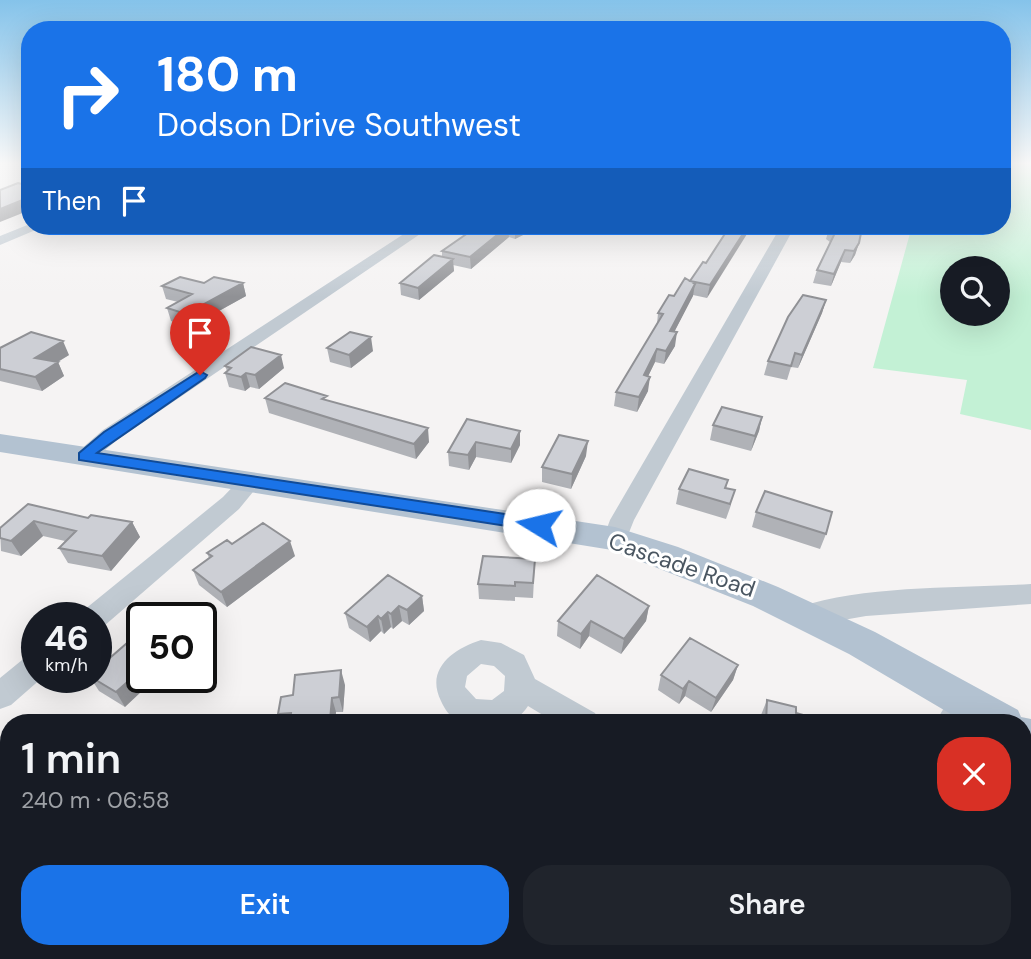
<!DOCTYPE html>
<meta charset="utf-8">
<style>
:root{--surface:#171b24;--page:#20242c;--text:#f1f3f6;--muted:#9ea1a6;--accent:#1a73e8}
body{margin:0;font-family:"DM Sans",sans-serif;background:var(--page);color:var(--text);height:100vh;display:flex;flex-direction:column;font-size:26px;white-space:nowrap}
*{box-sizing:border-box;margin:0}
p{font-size:23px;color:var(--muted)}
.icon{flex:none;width:38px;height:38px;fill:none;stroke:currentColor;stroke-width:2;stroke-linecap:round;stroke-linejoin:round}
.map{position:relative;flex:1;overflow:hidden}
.drawer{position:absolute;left:0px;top:714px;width:1032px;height:245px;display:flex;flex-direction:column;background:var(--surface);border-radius:28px 28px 0 0;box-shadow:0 7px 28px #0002}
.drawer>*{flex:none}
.guide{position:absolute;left:21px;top:21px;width:990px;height:214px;border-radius:28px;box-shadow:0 7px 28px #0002;background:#1a73e8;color:#fff;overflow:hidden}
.tools{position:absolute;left:940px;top:256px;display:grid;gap:14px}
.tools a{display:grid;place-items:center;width:70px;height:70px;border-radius:50%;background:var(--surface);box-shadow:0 7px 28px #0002;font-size:35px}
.speed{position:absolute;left:21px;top:602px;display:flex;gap:14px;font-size:35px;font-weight:700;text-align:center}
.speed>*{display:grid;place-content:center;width:91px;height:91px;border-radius:50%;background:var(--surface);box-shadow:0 7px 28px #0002;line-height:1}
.speed small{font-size:18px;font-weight:400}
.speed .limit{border:4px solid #111;border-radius:10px;background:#fff;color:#111}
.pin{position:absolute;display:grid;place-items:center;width:60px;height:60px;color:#fff;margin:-72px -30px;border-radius:50% 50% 50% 0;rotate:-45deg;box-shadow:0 0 7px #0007}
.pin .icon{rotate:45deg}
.me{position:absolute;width:77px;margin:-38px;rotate:279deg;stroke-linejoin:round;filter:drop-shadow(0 0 5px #0008)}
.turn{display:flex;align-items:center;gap:24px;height:147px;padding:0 21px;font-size:32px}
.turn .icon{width:91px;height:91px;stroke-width:2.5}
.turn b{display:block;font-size:49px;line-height:60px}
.then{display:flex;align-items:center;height:66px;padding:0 21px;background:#0003;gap:14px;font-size:26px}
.round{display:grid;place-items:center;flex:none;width:74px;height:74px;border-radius:28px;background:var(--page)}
.head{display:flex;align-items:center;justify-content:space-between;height:119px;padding:0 21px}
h1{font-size:42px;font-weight:600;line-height:52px}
.action{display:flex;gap:14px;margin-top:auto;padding:14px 21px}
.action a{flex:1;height:80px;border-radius:28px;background:var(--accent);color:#fff;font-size:28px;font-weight:600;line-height:80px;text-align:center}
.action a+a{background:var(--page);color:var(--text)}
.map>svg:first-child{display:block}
.green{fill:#c3f1d5;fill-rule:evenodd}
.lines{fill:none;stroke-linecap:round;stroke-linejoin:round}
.minor{fill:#c1cad2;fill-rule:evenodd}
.major{fill:#b3c2d1;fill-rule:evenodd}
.wall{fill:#b0b2b7}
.shaded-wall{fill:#909195}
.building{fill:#cdcfd5;stroke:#909195;stroke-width:2}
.route{fill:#1a73e8;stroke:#114b97;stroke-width:2}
.labels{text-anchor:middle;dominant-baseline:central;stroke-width:6;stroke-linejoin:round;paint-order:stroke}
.street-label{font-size:23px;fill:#4a5661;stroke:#fff}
</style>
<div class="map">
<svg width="1031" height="959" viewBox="0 0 1031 959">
<rect width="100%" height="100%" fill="#f5f3f3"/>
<!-- green -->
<path class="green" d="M1003 163H1031V430L960 414 967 380 873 368 912 226H1003ZM952 268H998V313H952Z"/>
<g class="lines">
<!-- minor -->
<path class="minor" d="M30 224 45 226 0 245V236Z
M416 226H432L117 440 92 461H76L73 456 103 430Z
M781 226H795L634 520 624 545 615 548 606 545 603 539 610 520Z
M251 474 259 476 262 481 239 509 104 626 96 628V618H80L84 610 223 497 243 476Z
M1031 584V604L866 616 809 626 799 623 795 615 799 607C866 585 960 588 1031 584Z
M481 640 501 643 524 655 535 679 595 713 600 723H556L528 706C518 721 508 723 491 723 481 723 468 725 459 721 450 717 445 710 441 701 425 669 453 649 481 640ZM481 664 494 666 505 676 504 691 492 700 476 699 465 687 467 676Z
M37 653V677H43L11 705 0 709V678L27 656Z
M965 687 976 691 980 701 968 723H935L954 691Z
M791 950H832L828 959H787Z
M874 950H923L927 959H878Z"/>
<!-- major -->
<path class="major" d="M0 434 615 527 678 547 778 587 875 632 1018 710 1021 717 1031 719V758L1024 756V723H966L849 654 753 606 612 550 0 452Z"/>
</g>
<!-- wall -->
<path class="wall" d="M330 226H373L356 235 331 229Z
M478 226H541L515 239 509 237 471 269 453 265 454 271 419 300 401 295 400 283 442 256V251Z
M730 226 707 298 693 295 674 332 675 346 664 364 655 362 648 376V391L637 412 614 406 616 392 657 324 658 313 706 263Z
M830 226 855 232 859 243 855 255 850 263 841 262 831 286 813 283 817 270 830 242 826 239Z
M204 283H243L246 296 190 327 171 321 167 308 178 302 166 299 162 286Z
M826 300 822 313 798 368 791 367 787 380 764 375 768 361Z
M0 348 69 355 58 362 64 376 42 391 0 381Z
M327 348 373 351 351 368 330 362Z
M225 366 284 368 259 389 250 387 245 391 229 387 225 373 227 371Z
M265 398 328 401 429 442 416 459 269 413Z
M762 417 759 431 751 451 710 440 713 425Z
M467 419 520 431V445L511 463 476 457 469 470 449 466 448 452Z
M586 456 571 489 542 482V467Z
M728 480 726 488 731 505 726 519 676 504 679 489Z
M28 504 88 518 132 522 140 537 111 571 68 563 59 548 65 541 43 536 21 556 1 551 0 528Z
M756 512 826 534 820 549 752 527Z
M232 544 295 556 227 607 199 585 193 570 209 558 207 553Z
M535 559 533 598 515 597V601L479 599 478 584Z
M422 596 424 611 409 625 402 621 393 629 391 627 384 634 381 631 370 642 349 628 345 613Z
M649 606 646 621 621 654 589 636 580 649 557 636 558 621Z
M142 630 125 707 99 691 90 677Z
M738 665 733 680 711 712 685 696 679 704 658 690 661 675Z
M345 685 343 712H336L335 723H281L278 714 293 695Z
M767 700 796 713 807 720 820 723H761V715Z
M1024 818 1031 822V905L1024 901Z
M658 950H691L682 959H665Z"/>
<!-- shaded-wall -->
<path class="shaded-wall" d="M30 197V210L0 222V209Z
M355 226H373L356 235Z
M508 226 509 237 471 269 470 257Z
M518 226H541L515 239V227Z
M748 226H752L707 298 710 285Z
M859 243 855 255 850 263 854 251Z
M845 250 841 262 831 286 834 274Z
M453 259 454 271 419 300 418 288Z
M243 283 246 296 190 327 186 314Z
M695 284 693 296 668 344 670 331Z
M826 300 822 313 798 368 802 355Z
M677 332 675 346 664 364 666 351Z
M371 337 373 351 351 368 349 355Z
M63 341 69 355 42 371 35 358Z
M657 349 655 362 642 389 644 375Z
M281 355 284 368 259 389 255 375Z
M58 362 64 376 42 391 35 377Z
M246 373 250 387 245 391 241 377Z
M650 377 648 391 637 412 639 397Z
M762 417 759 431 751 451 755 436Z
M428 428 429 442 416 459 414 444Z
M520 431V445L511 463V449Z
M588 441 586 456 571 489 572 474Z
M476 442V457L469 470 468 455Z
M34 521 43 536 21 556 11 541Z
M132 522 140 537 111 571 102 556Z
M290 541 295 556 227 607 221 592Z
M422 596 424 611 409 625 407 610Z
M399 606 402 621 393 629 391 614Z
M649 606 646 621 621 654 624 639Z
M388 612 391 627 384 634 381 619Z
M378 616 381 631 370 642 367 627Z
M591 621 589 636 580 649 581 634Z
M738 665 733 680 711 712 716 698Z
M142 669V677H157L125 707 116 692Z
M341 670 345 685 343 712 339 697Z
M689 681 685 696 679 704 683 689Z
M332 698 336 712 335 723H331L330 720Z
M685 950H691L682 959H677Z"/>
<!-- building -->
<path class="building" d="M18 183 30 186V197L0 209V190Z
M478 226H508L470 257 442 251Z
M730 226H748L710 285 690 281 703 262 706 263Z
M830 226H857L855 232 861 233 859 243 854 251 845 250 834 274 817 270 836 231 829 227Z
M434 255 453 259 418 288 400 283Z
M180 277 204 283 214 277 243 283 186 314 167 308 192 294 162 286Z
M685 278 695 284 670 331 677 332 666 351 657 349 644 375 650 377 639 397 616 392 663 314 658 313 669 295 674 296Z
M803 295 826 300 802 355 795 353 791 366 768 361 788 317Z
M31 332 63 341 35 358 58 362 35 377 0 369V348Z
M350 332 371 337 349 355 327 348Z
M251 347 281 355 255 375 246 373 241 377 225 373 231 368 225 366Z
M285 383 327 396 322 399 428 428 414 444 265 398Z
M722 407 762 417 755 436 713 425Z
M467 419 520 431 511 449 476 442 468 455 448 452Z
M559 435 588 441 572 474 542 467Z
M689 469 728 480 725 488 735 490 730 504 679 489Z
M765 491 832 512 826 534 756 512Z
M28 504 88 518 91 515 132 522 102 556 59 548 76 531 34 521 11 541 0 538V528Z
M263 523 290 541 221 592 193 570 212 556 207 553 227 540 232 544Z
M483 556 535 559 533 583 515 582V586L478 584Z
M388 575 422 596 407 610 399 606 391 614 388 612 381 619 378 616 367 627 345 613Z
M597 575 649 606 624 639 591 621 581 634 558 621Z
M142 630V669L116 692 91 677H96V670Z
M690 638 738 665 716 698 689 681 683 689 661 675Z
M341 670 339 697 332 698 330 720 306 723H290L291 713 278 714 281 697 293 695 295 675Z
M767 700 796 707V713L807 716V720L820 723H766Z
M1024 818 1031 822V870L1024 865Z
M48 950H76L88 959H41Z
M671 950H685L677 958Z"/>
<!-- sky -->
<linearGradient id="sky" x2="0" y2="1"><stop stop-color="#85c3ea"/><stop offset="0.55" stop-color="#fafafa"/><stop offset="1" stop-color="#fafafa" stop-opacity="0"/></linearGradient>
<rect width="1031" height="297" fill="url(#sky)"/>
<!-- route -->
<path class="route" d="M200 371 207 375 205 378 97 453 539 519 548 525 539 531 79 460V453L104 432Z"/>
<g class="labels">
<!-- street labels -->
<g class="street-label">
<text transform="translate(682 565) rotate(19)">Cascade Road</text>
</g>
</g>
</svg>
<div class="tools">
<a><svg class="icon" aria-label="search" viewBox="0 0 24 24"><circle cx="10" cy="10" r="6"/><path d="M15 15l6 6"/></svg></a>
</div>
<div class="speed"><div>46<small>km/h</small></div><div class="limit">50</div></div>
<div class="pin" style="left:200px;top:375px;background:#d93025"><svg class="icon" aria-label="arrive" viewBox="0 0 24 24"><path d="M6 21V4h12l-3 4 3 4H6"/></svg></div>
<svg class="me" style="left:539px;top:525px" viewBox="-20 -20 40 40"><circle r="19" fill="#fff"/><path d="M0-13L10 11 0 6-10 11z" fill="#1a73e8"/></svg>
<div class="guide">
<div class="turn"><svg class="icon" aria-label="right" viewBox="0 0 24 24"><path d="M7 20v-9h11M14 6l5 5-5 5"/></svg><div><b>180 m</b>Dodson Drive Southwest</div></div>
<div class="then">Then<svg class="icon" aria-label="arrive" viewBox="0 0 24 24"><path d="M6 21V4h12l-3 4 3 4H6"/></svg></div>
</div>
<section class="drawer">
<div class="head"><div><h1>1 min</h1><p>240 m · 06:58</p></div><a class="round" style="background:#d93025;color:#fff"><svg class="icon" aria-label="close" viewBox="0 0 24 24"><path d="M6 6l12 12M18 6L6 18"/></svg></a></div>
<div class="action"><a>Exit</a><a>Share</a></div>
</section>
</div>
